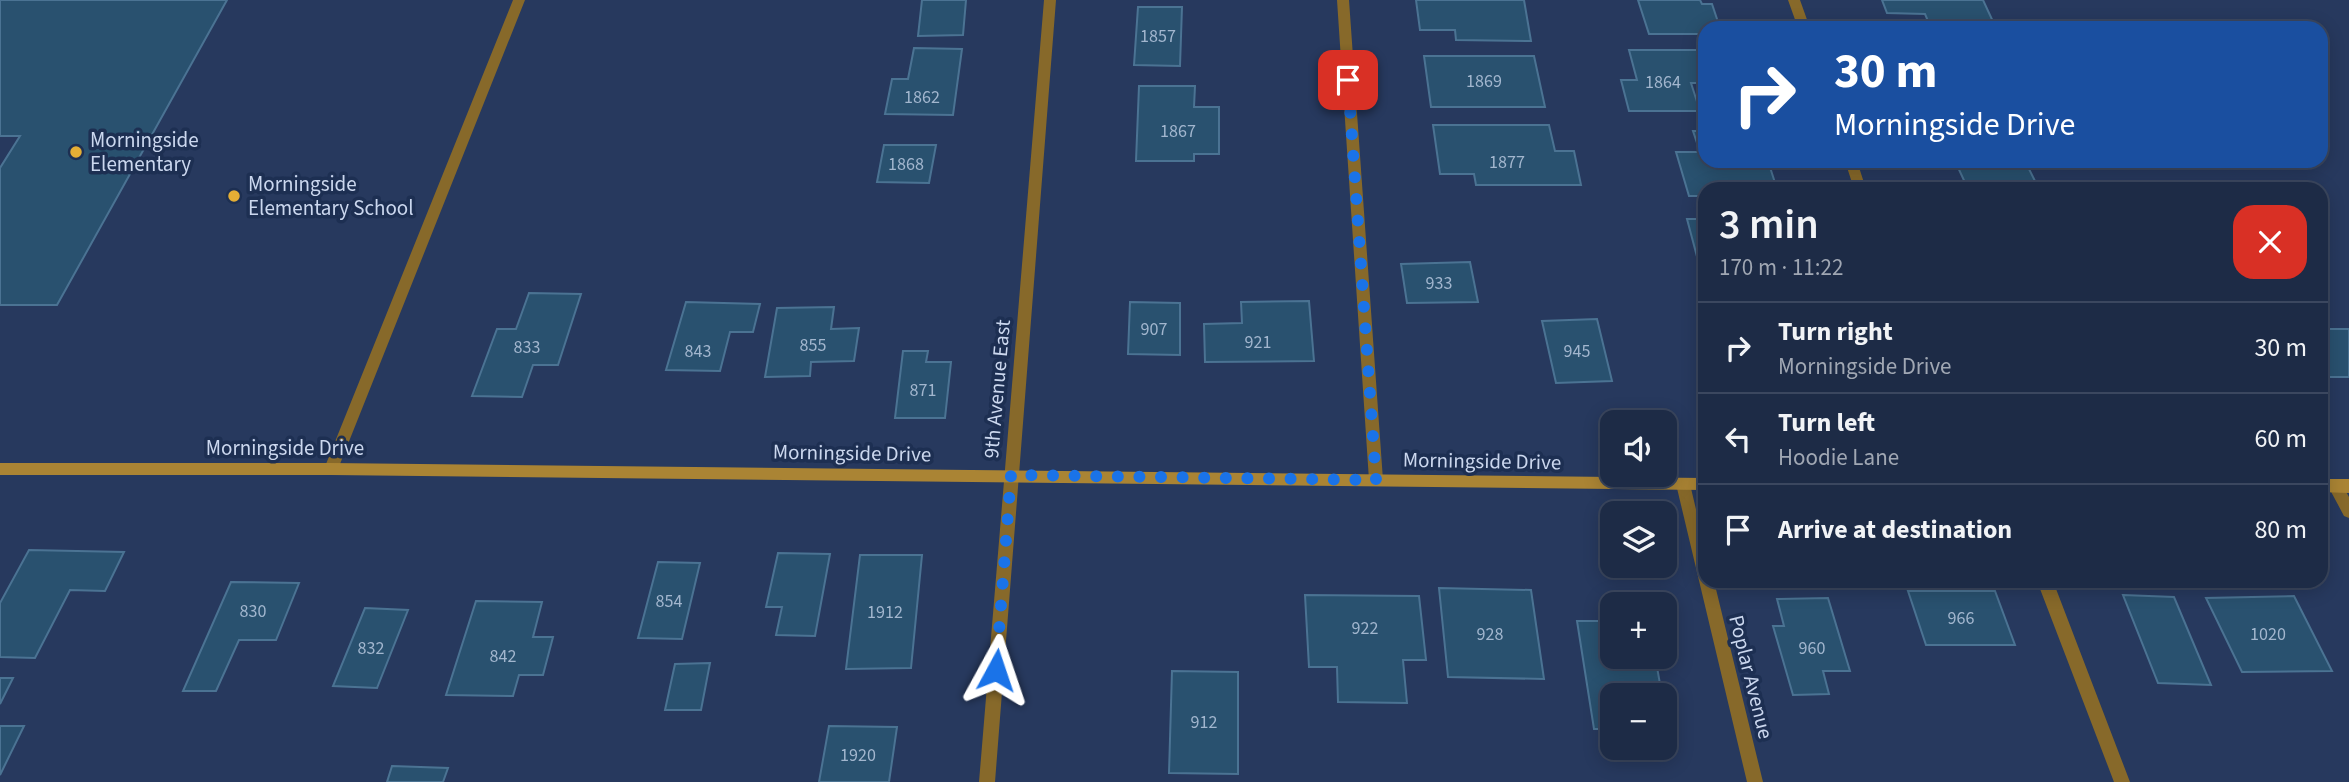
<!DOCTYPE html>
<meta charset="utf-8">
<style>
:root{--surface:#1d2b46;--page:#25334d;--text:#f1f3f6;--muted:#a0a7b3;--line:#3b475f}
body{margin:0;font-family:"Source Sans 3",sans-serif;background:var(--page);color:var(--text);height:100vh;display:flex;flex-direction:column;font-size:26px;white-space:nowrap}
*{box-sizing:border-box;margin:0}
p{font-size:23px;color:var(--muted)}
.icon{flex:none;width:38px;height:38px;fill:none;stroke:currentColor;stroke-width:2;stroke-linecap:round;stroke-linejoin:round}
.map{position:relative;flex:1;overflow:hidden}
.details{position:absolute;left:1698px;top:182px;width:630px;height:406px;display:flex;flex-direction:column;background:var(--surface);border-radius:21px;box-shadow:0 4px 18px #0003,0 0 0 2px var(--line)}
.details>*{flex:none}
.banner{position:absolute;left:1698px;top:21px;width:630px;height:147px;border-radius:21px;box-shadow:0 4px 18px #0003,0 0 0 2px var(--line);background:#1a4fa0;color:#fff;overflow:hidden}
.controls{position:absolute;left:1600px;top:410px;display:grid;gap:14px}
.controls a{display:grid;place-items:center;width:77px;height:77px;border-radius:14px;background:var(--surface);box-shadow:0 4px 18px #0003,0 0 0 2px var(--line);font-size:35px}
.pin{position:absolute;display:grid;place-items:center;width:60px;height:60px;color:#fff;margin:-30px;border-radius:14px;box-shadow:0 4px 10px #0006}
.me{position:absolute;width:77px;margin:-38px;rotate:5deg;stroke-linejoin:round;filter:drop-shadow(0 0 5px #0008)}
.turn{display:flex;align-items:center;gap:24px;height:147px;padding:0 21px;font-size:32px}
.turn .icon{width:91px;height:91px;stroke-width:2.5}
.turn b{display:block;font-size:49px;line-height:60px}
.round{display:grid;place-items:center;flex:none;width:74px;height:74px;border-radius:21px;background:var(--page)}
.head{display:flex;align-items:center;justify-content:space-between;height:119px;padding:0 21px}
h1{font-size:42px;font-weight:600;line-height:52px}
ul{padding:0;list-style:none}
li{display:flex;align-items:center;gap:21px;height:91px;padding:0 21px;border-top:2px solid var(--line)}
li div{flex:1}
li b{display:block;font-size:26px}
li em{font-style:normal}
.map>svg:first-child{display:block}
.building{fill:#29516f;stroke:#4b7393;stroke-width:2}
.lines{fill:none;stroke-linecap:round;stroke-linejoin:round}
.lane{fill:#87692a;fill-rule:evenodd}
.street{fill:#87692a;fill-rule:evenodd}
.secondary{fill:#aa8434;fill-rule:evenodd}
.route{stroke:#1a73e8;stroke-width:12;stroke-dasharray:0 21.6}
.poi-dot{fill:#e4ae35;stroke:#1d2f52;stroke-width:2.5}
.labels{text-anchor:middle;dominant-baseline:central;stroke-width:7;stroke-linejoin:round;paint-order:stroke}
.number-label{font-size:18px;fill:#a2b6ce}
.poi-label{font-size:21px;fill:#cbd7ee;stroke:#1d2f52;text-anchor:start}
.street-label{font-size:21px;fill:#cbd7ee;stroke:#1d2f52}
</style>
<div class="map">
<svg width="2349" height="782" viewBox="0 0 2349 782">
<rect width="100%" height="100%" fill="#27395e"/>
<!-- building -->
<path class="building" d="M0 0H227L57 305H0V168L20 136H0Z
M922 0H966L963 35 918 36Z
M1416 0H1524L1531 41 1456 40 1455 30H1420Z
M1638 0H1700L1702 4H1712L1720 28H1704V34H1649Z
M1882 0H1983L1996 28H1931L1925 14 1887 13Z
M1138 7H1182L1180 66 1134 65Z
M914 48 962 49 953 115 885 114 892 79H908Z
M1629 50H1704V83H1691L1700 111H1629L1621 80H1637Z
M1424 56H1534L1545 107H1431Z
M1139 86H1195L1194 107H1219V154H1194V161H1136Z
M1433 125H1549L1555 151H1574L1581 185H1476L1474 174H1440Z
M1693 131H1704V161H1768L1777 189H1704V196H1689L1676 152H1700Z
M884 145H936L929 183 877 182Z
M1955 161H2025L2039 189H1968Z
M1687 219H1704V283Z
M1470 262 1478 302 1407 303 1401 264Z
M529 293 581 294 558 365H533L522 397 472 396 497 329H516Z
M1309 301 1314 361 1205 362 1204 324 1242 323 1241 302Z
M686 302 760 304 753 332H730L720 371 666 370Z
M1130 302 1180 303V355L1128 354Z
M834 307 831 329 859 328 854 361 811 362 810 376 765 377 777 308Z
M1597 319 1612 381 1556 383 1542 321Z
M2320 329H2349V377H2320Z
M903 351H928L926 362H951L945 418H895Z
M29 550 124 552 105 591 70 590 35 658 0 657V603Z
M778 553 830 554 815 636 776 635 782 607H766Z
M860 555H922L911 668 846 669Z
M658 562 700 563 682 639 638 638Z
M231 582 299 583 276 640H239L216 691H183Z
M1439 588 1531 590 1544 679 1448 677Z
M1908 591H1995L2015 645H1926Z
M1305 595 1419 596 1426 660H1403L1407 703 1338 702 1337 667H1309Z
M2123 595 2174 597 2211 685 2158 683Z
M2294 596 2332 671 2242 672 2206 598Z
M1828 598 1850 671H1823L1829 694 1793 695 1773 626H1784L1777 599Z
M476 601 542 602 533 637H553L543 675H519L513 696 446 695Z
M365 608 408 610 377 688 333 686Z
M1577 621H1612V656H1655L1662 695H1612V729H1594Z
M710 663 701 710H665L675 664Z
M1172 671 1238 672V774L1169 773Z
M0 678H13L0 704Z
M0 726H24L0 775Z
M829 726 897 727 889 782H819Z
M392 766 448 768 443 782H387Z"/>
<g class="lines">
<!-- lane -->
<path class="lane" d="M513 0H525L338 469 336 474 331 475 326 474 324 469Z
M2037 581H2053L2130 782H2114Z"/>
<!-- street -->
<path class="street" d="M1044 0H1056L995 782H979Z
M1337 0H1349L1383 480 1381 485 1376 486 1371 485 1369 480Z
M1788 0H1800L1810 28H1798Z
M1845 161H1857L1866 189H1854Z
M1683 478 1688 479 1690 484 1704 543V581H1714L1763 782H1747L1676 484 1678 479Z
M2335 479 2340 481 2349 497V518L2344 516 2328 486 2330 481Z"/>
<!-- secondary -->
<path class="secondary" d="M0 463H331L1704 478V490L331 475H0Z
M2320 479H2349V493L2320 492Z"/>
</g>
<g class="lines">
<!-- route -->
<path class="route" d="M996 670 1011 475 1376 480 1348 80"/>
</g>
<!-- markers -->
<g class="poi-dot">
<circle cx="76" cy="152" r="7"/>
<circle cx="234" cy="196" r="7"/>
</g>
<g class="labels">
<!-- number labels -->
<g class="number-label">
<text x="1158" y="36">1857</text>
<text x="1484" y="81">1869</text>
<text x="1663" y="82">1864</text>
<text x="922" y="97">1862</text>
<text x="1178" y="131">1867</text>
<text x="1507" y="162">1877</text>
<text x="906" y="164">1868</text>
<text x="1439" y="283">933</text>
<text x="1154" y="329">907</text>
<text x="1258" y="342">921</text>
<text x="813" y="345">855</text>
<text x="527" y="347">833</text>
<text x="698" y="351">843</text>
<text x="1577" y="351">945</text>
<text x="923" y="390">871</text>
<text x="669" y="601">854</text>
<text x="253" y="611">830</text>
<text x="885" y="612">1912</text>
<text x="1961" y="618">966</text>
<text x="1365" y="628">922</text>
<text x="1490" y="634">928</text>
<text x="2268" y="634">1020</text>
<text x="371" y="648">832</text>
<text x="1812" y="648">960</text>
<text x="503" y="656">842</text>
<text x="1204" y="722">912</text>
<text x="858" y="755">1920</text>
</g>
<!-- poi labels -->
<g class="poi-label">
<text x="90" y="140">Morningside<tspan x="90" dy="24">Elementary</tspan></text>
<text x="248" y="184">Morningside<tspan x="248" dy="24">Elementary School</tspan></text>
</g>
<!-- street labels -->
<g class="street-label">
<text transform="translate(997 389) rotate(-85)">9th Avenue East</text>
<text x="285" y="448">Morningside Drive</text>
<text transform="translate(852 453) rotate(1)">Morningside Drive</text>
<text transform="translate(1482 461) rotate(1)">Morningside Drive</text>
<text transform="translate(1751 677) rotate(76)">Poplar Avenue</text>
</g>
</g>
</svg>
<div class="controls">
<a><svg class="icon" aria-label="sound" viewBox="0 0 24 24"><path d="M4 9h4l5-4v14l-5-4H4zM17 9q2 3 0 6"/></svg></a>
<a><svg class="icon" aria-label="layers" viewBox="0 0 24 24"><path d="M12 4l9 5-9 5-9-5zM3 14l9 5 9-5"/></svg></a>
<a>+</a>
<a>−</a>
</div>
<div class="pin" style="left:1348px;top:80px;background:#d93025"><svg class="icon" aria-label="arrive" viewBox="0 0 24 24"><path d="M6 21V4h12l-3 4 3 4H6"/></svg></div>
<svg class="me" style="left:996px;top:670px" viewBox="-20 -20 40 40"><path d="M0-17L14 15 0 8-14 15z" fill="#1a73e8" stroke="#fff" stroke-width="4"/></svg>
<div class="banner">
<div class="turn"><svg class="icon" aria-label="right" viewBox="0 0 24 24"><path d="M7 20v-9h11M14 6l5 5-5 5"/></svg><div><b>30 m</b>Morningside Drive</div></div>
</div>
<section class="details">
<div class="head"><div><h1>3 min</h1><p>170 m · 11:22</p></div><a class="round" style="background:#d93025;color:#fff"><svg class="icon" aria-label="close" viewBox="0 0 24 24"><path d="M6 6l12 12M18 6L6 18"/></svg></a></div>
<ul>
<li><svg class="icon" aria-label="right" viewBox="0 0 24 24"><path d="M7 20v-9h11M14 6l5 5-5 5"/></svg><div><b>Turn right</b><p>Morningside Drive</p></div><em>30 m</em></li>
<li><svg class="icon" aria-label="left" viewBox="0 0 24 24"><path d="M17 20v-9H6M10 6l-5 5 5 5"/></svg><div><b>Turn left</b><p>Hoodie Lane</p></div><em>60 m</em></li>
<li><svg class="icon" aria-label="arrive" viewBox="0 0 24 24"><path d="M6 21V4h12l-3 4 3 4H6"/></svg><div><b>Arrive at destination</b></div><em>80 m</em></li>
</ul>
</section>
</div>
